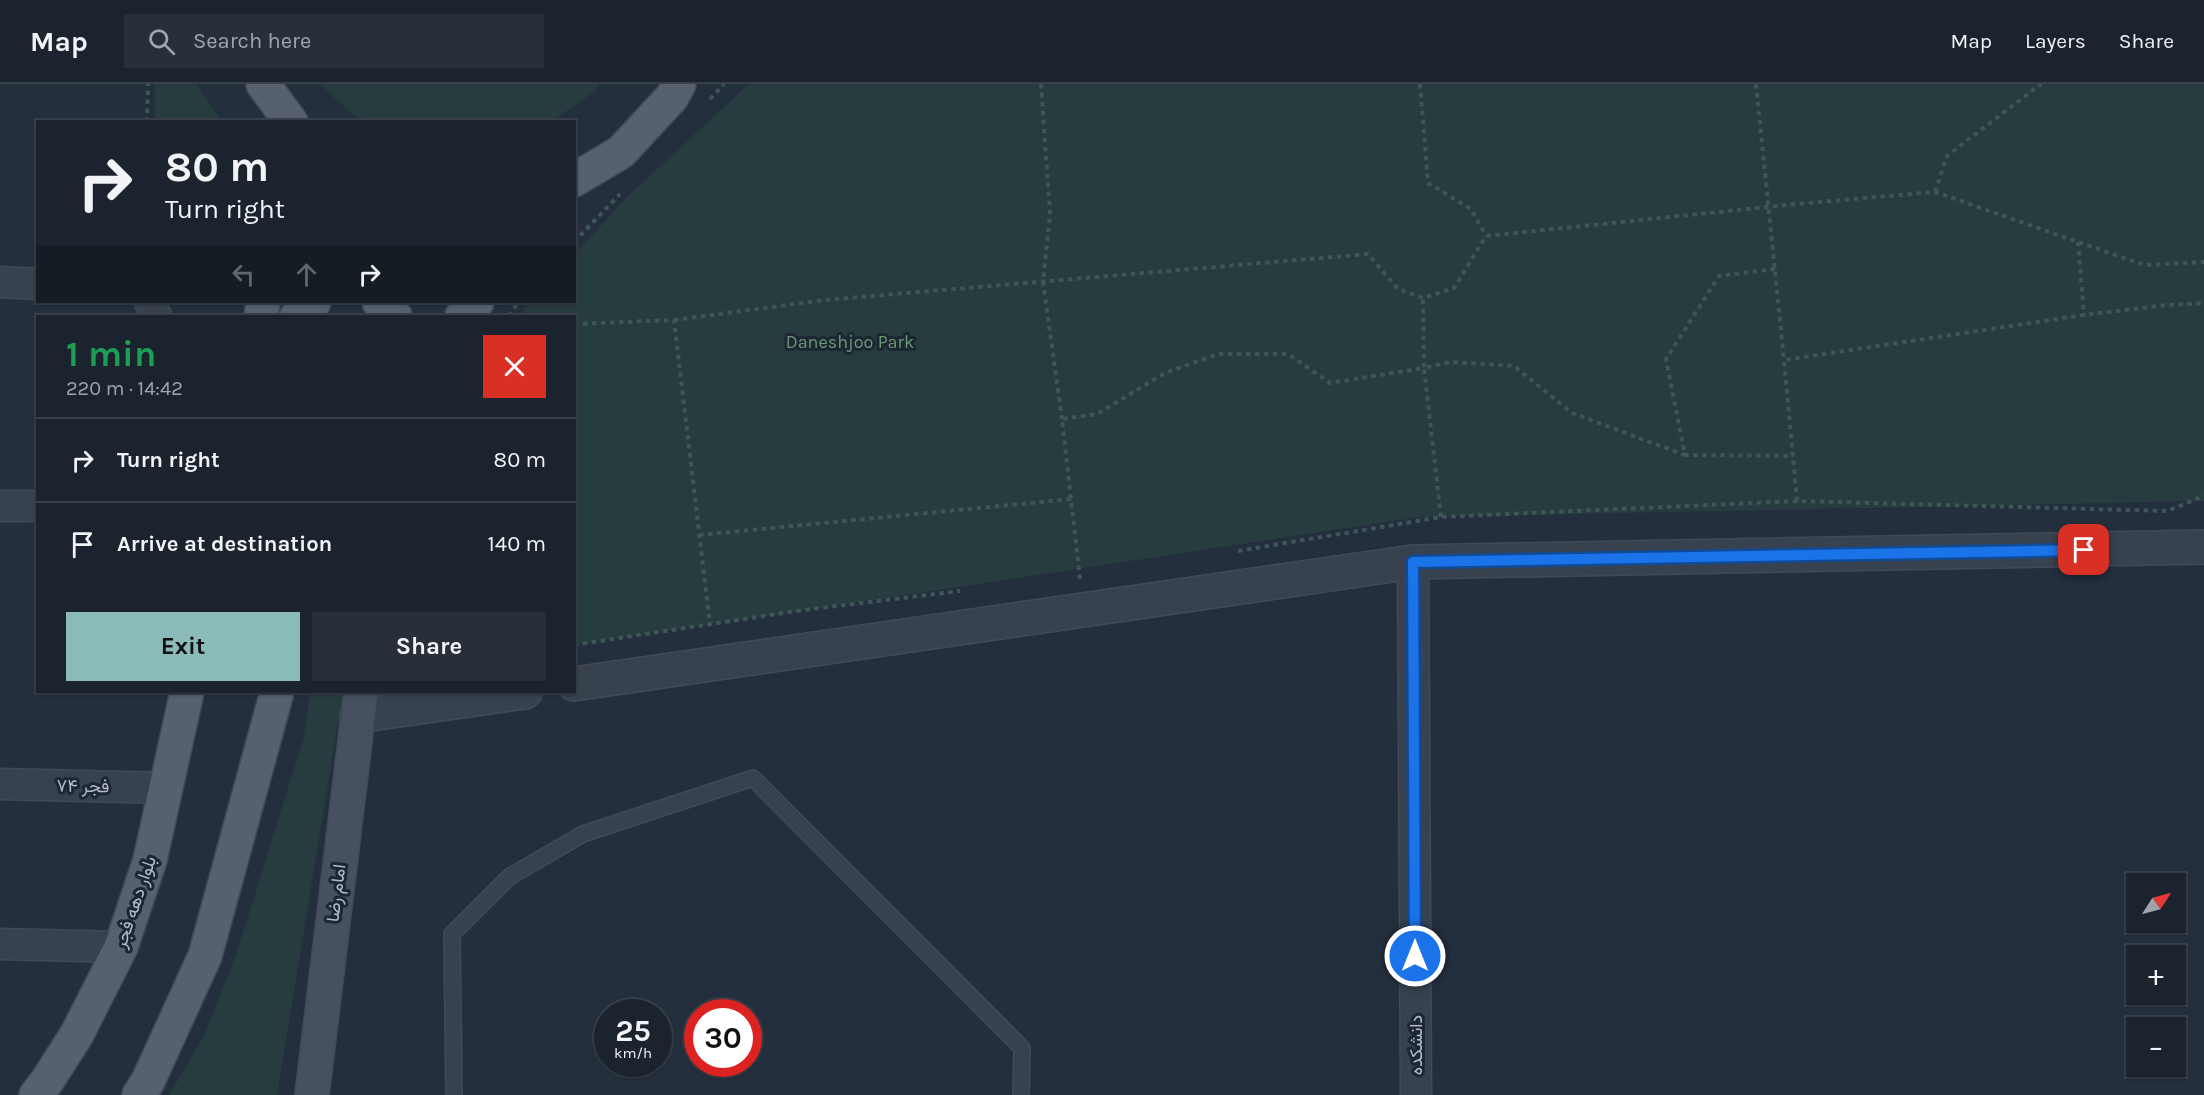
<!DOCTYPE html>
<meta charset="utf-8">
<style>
:root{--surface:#1b232e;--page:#282f3a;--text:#f1f3f6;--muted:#a0a4aa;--line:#39404a;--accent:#8bbbb9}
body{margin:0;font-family:Karla,Vazirmatn,sans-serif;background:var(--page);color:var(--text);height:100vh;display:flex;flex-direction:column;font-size:22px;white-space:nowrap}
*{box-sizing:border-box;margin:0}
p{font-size:20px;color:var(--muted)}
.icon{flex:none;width:33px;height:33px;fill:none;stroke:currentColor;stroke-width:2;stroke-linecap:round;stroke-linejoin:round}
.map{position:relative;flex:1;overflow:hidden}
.details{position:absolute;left:36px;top:231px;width:540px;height:378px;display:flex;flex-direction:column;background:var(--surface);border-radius:0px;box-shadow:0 2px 4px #0004,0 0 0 2px var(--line)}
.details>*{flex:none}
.guide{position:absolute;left:36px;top:36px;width:540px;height:183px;border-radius:0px;box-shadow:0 2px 4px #0004,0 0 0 2px var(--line);background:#1b232e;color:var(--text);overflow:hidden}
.needle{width:39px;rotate:54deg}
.controls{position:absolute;left:2126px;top:789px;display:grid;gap:12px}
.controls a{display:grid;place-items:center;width:60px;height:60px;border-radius:0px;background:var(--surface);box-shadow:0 2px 4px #0004,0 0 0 2px var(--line);font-size:30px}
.speed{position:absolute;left:594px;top:915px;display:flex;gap:12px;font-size:30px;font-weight:700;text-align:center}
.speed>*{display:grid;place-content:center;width:78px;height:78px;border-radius:50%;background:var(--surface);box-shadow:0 2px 4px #0004,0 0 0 2px var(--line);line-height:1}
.speed small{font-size:15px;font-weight:400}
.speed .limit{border:9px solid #d22;background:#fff;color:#111}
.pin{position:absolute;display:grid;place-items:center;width:51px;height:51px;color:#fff;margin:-26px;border-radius:12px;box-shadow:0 3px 9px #0006}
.me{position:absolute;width:66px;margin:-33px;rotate:0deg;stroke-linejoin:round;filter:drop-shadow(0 0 4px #0008)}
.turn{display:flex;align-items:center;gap:21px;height:126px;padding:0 30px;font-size:27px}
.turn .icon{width:78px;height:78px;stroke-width:2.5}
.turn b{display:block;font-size:42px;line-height:51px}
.lanes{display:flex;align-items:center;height:57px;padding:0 30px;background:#0003;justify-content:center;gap:30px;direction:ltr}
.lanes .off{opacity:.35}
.round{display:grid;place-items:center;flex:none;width:63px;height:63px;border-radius:0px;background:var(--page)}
.overview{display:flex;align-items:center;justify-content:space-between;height:102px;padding:0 30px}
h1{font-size:36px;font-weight:700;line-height:45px;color:#1e9e55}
.primary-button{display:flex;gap:12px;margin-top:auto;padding:12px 30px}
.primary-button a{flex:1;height:69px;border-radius:0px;background:var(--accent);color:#111;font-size:24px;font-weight:700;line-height:69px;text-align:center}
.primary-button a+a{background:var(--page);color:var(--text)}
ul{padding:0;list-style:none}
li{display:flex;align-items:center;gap:18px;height:84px;padding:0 30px;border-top:2px solid var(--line)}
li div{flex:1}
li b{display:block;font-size:22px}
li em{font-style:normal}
header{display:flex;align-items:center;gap:36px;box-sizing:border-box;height:84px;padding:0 30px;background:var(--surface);border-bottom:2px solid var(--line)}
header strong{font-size:28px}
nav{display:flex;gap:33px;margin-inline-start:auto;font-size:21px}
.search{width:420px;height:54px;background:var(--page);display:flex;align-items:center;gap:15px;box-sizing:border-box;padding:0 21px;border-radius:0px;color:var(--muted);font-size:22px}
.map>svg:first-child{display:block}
.green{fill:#263c3f}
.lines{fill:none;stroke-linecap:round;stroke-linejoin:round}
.service-casing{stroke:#414a57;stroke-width:18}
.minor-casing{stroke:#414a57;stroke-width:33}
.tertiary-casing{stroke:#414a57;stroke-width:36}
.secondary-casing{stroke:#414a57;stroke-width:36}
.primary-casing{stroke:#414a57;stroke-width:36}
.path{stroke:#3f5557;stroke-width:4;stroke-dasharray:4.5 4.5;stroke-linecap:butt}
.service{stroke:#38414e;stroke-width:15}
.minor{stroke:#38414e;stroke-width:30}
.tertiary{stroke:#38414e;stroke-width:33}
.secondary{stroke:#465061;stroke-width:33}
.primary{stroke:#56606e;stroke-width:33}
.route-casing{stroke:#114b97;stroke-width:15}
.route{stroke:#1a73e8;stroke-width:10}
.labels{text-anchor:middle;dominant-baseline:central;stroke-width:6;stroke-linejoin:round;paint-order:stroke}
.park-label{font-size:18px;fill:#6b9a76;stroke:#1d2633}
.street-label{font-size:18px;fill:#b4bcc9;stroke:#1d2633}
</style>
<header>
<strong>Map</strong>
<div class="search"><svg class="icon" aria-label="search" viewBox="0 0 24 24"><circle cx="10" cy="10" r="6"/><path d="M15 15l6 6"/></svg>Search here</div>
<nav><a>Map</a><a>Layers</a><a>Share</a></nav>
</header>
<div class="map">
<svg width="2204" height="1011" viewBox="0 0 2204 1011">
<rect width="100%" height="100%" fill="#242f3e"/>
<!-- green -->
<path class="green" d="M155 0H196L222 37H155Z
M320 0H600L594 8 552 37 369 38 351 29Z
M749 0H2204V417L1420 433 575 561 574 232H518L532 218H574L575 170 627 113Z
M310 608H343L277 1011H169L203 954 237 868 304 653Z"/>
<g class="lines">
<defs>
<path id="service" d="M454 1011 452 850 509 793 583 750 753 694 1022 964 1021 1011"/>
<path id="minor" d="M0 198 38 200
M150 218 156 232
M0 422H38
M1413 478 1416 1011
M0 700 166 704
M0 860 121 863"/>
<path id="tertiary" d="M574 600 1413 478 2204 463
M357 632 525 608"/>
<path id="secondary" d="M312 1011 361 608"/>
<path id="primary" d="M263 0 291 38
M574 96 621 68 672 13 679 0
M379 218 395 232
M261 232 263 218
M297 232 304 223 314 218
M462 232 477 218
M36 1011 47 997 77 950 121 863 150 776 187 608
M139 1011 148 997 205 872 277 608"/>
</defs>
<!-- service casing -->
<use href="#service" class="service-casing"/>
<!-- minor casing -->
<use href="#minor" class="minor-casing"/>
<!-- tertiary casing -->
<use href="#tertiary" class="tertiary-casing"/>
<!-- secondary casing -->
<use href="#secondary" class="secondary-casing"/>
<!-- primary casing -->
<use href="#primary" class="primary-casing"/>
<!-- path -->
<path class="path" d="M1041 0 1050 130 1043 198 1062 335
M1420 0 1428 99 1471 125 1486 152
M1756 0 1784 276
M710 15 724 0
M147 38 148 0
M1935 108 1947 72 2041 0
M574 158 620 110
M2078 158 2084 231
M1775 185 1719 192 1666 275 1685 371 1793 372
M509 232 518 218
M674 236 825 216 1368 170 1398 205 1423 214 1454 204 1486 152 1796 120 1935 108 2144 181 2204 178
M574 240 674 236 710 541
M1797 417 1784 276 2084 231 2167 221 2204 219
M1441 433 1424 284 1450 278 1514 282 1572 329 1685 371
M699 451 1072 415
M1238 467 1441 433 1797 417 2167 427 2204 412
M1080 495 1062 335 1097 330 1165 289 1218 270H1288L1330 299 1424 284 1423 214
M574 561 796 527 960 507"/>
<!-- service -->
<use href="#service" class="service"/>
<!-- minor -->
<use href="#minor" class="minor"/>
<!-- tertiary -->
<use href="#tertiary" class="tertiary"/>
<!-- secondary -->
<use href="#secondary" class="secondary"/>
<!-- primary -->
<use href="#primary" class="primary"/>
</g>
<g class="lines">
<defs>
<path id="route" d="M1415 872 1413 478 2084 466"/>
</defs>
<!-- route casing -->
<use href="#route" class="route-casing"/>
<!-- route -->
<use href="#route" class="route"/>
</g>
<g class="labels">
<!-- park labels -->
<g class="park-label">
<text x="850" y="258">Daneshjoo Park</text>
</g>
<!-- street labels -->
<g class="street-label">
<text transform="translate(83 702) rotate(1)">فجر ۷۴</text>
<text transform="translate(336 809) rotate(-83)">امام رضا</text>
<text transform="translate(135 818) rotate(-71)">بلوار دهه فجر</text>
<text transform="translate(1416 961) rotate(-90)">دانشکده</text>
</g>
</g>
</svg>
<div class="controls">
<a><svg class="needle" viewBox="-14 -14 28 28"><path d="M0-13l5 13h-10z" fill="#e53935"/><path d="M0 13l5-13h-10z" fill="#a0a4aa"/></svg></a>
<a>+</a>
<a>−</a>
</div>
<div class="speed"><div>25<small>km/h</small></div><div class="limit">30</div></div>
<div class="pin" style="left:2084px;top:466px;background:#d93025"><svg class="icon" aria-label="arrive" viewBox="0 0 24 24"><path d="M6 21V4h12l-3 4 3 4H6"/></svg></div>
<svg class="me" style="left:1415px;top:872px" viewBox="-20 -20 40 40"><circle r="17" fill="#1a73e8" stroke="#fff" stroke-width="3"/><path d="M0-11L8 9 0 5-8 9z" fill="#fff"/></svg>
<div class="guide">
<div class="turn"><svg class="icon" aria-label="right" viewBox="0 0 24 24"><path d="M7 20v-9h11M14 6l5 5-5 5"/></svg><div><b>80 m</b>Turn right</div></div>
<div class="lanes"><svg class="icon off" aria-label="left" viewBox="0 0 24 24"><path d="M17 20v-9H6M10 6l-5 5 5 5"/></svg><svg class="icon off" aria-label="ahead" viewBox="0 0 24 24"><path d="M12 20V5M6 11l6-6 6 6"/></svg><svg class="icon" aria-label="right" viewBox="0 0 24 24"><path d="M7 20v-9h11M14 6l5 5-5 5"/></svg></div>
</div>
<section class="details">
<div class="overview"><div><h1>1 min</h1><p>220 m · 14:42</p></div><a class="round" style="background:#d93025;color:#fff"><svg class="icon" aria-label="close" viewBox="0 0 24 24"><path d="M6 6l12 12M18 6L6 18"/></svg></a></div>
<ul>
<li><svg class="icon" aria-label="right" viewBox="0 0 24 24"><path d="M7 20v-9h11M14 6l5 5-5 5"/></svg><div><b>Turn right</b></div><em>80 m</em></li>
<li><svg class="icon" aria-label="arrive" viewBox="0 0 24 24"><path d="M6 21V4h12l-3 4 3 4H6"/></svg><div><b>Arrive at destination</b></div><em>140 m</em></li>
</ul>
<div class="primary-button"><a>Exit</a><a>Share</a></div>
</section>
</div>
